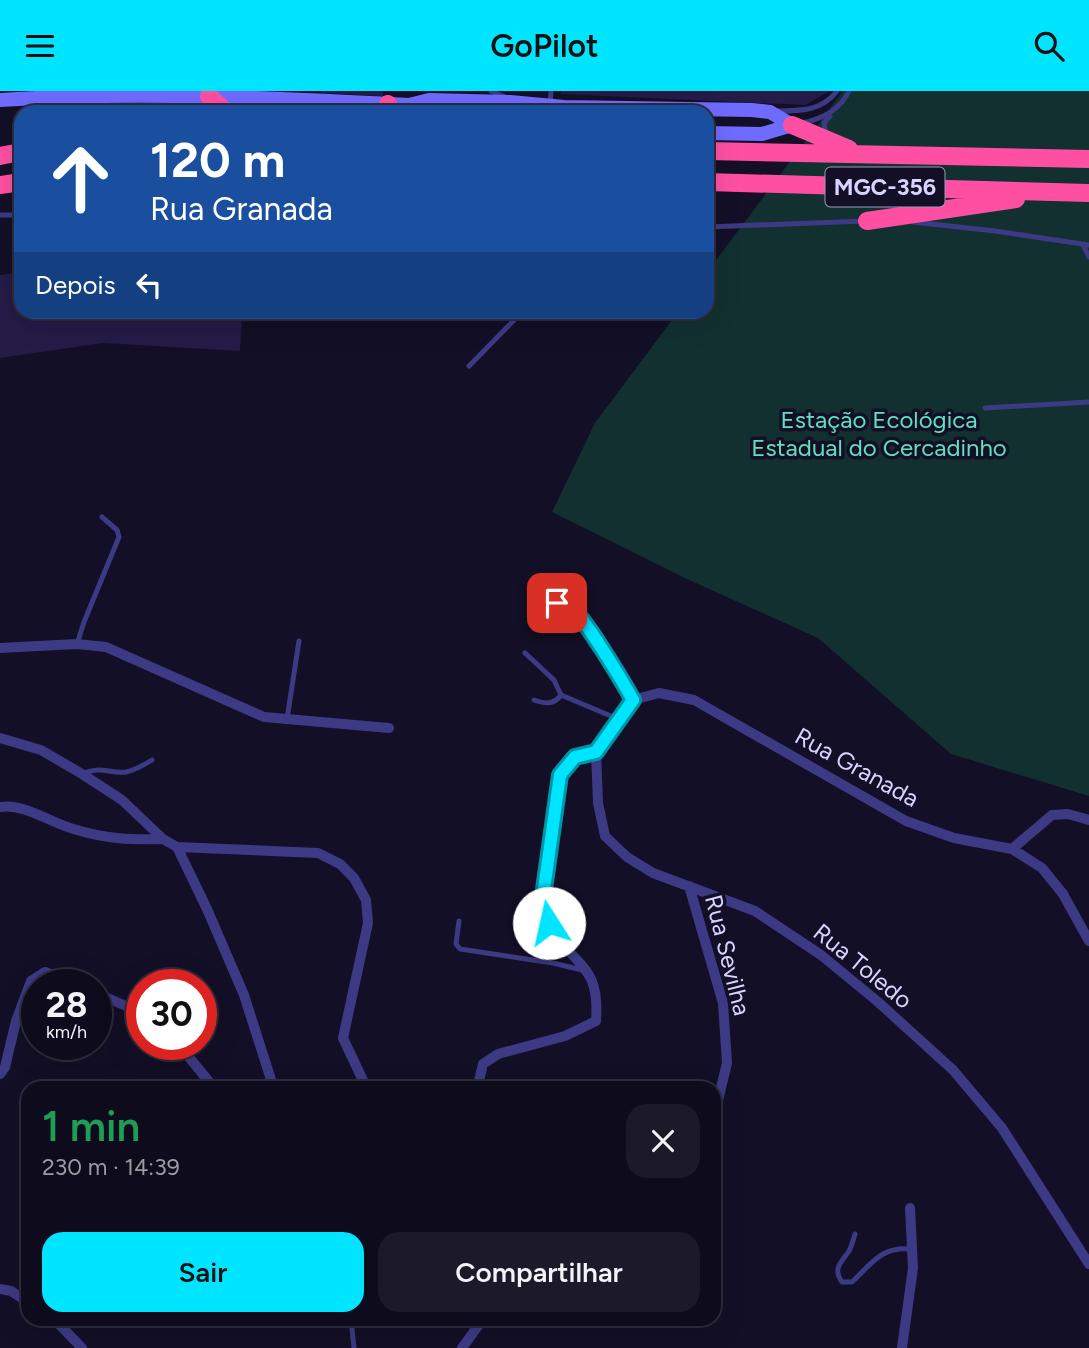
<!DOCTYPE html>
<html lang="pt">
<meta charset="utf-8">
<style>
:root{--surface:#0e0b1c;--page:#1c1929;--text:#f1f3f6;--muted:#9b9ba3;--line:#2e2b3b;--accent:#00e5ff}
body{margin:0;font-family:Figtree,sans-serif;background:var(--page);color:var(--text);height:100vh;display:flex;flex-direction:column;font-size:26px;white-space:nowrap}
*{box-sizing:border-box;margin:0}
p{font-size:23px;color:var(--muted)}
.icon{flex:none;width:38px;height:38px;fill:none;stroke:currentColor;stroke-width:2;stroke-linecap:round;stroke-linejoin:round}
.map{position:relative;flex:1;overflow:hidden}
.panel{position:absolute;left:21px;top:990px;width:700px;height:245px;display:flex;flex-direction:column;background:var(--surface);border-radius:21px;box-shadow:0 7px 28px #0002,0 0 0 2px var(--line)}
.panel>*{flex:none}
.banner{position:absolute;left:14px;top:14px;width:700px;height:214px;border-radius:21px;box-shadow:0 7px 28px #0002,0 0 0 2px var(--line);background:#1a4fa0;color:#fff;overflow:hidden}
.speed{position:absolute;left:21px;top:878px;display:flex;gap:14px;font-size:35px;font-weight:700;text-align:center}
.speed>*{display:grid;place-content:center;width:91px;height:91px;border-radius:50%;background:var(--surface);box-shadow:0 7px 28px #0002,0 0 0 2px var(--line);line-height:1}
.speed small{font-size:18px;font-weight:400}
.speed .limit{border:10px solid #d22;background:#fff;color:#111}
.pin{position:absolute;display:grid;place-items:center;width:60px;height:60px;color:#fff;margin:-30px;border-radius:14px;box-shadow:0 4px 10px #0006}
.me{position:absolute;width:77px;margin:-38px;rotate:350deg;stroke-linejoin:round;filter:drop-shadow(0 0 5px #0008)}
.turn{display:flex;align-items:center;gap:24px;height:147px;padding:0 21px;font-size:32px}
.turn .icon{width:91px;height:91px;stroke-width:2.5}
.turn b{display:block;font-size:49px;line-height:60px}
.then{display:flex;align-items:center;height:66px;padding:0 21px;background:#0003;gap:14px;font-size:26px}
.round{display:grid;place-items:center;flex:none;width:74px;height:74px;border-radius:21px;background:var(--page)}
.head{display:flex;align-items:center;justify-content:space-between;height:119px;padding:0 21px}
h1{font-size:42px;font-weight:600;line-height:52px;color:#1e9e55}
.primary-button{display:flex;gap:14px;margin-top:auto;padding:14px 21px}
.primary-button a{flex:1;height:80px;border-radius:21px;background:var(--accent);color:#111;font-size:28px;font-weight:600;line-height:80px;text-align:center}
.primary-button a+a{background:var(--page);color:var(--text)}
header{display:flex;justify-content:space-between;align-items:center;height:91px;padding:0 21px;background:var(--accent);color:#111;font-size:32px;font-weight:600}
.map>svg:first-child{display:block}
.green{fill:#12302f}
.building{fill:#241b47}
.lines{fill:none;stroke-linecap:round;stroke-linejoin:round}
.lane{stroke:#3d3a85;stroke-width:5}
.street{stroke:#3d3a85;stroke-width:10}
.secondary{stroke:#6f6bff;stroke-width:14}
.highway{stroke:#ff4fa3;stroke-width:18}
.route-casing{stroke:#0095a6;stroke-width:18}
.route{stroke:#00e5ff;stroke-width:12}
.labels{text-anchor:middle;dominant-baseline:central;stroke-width:7;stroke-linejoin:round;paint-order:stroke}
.shield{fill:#130f26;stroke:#9e99be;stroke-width:2}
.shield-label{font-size:23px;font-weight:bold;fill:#d9d4ff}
.park-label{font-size:24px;fill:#5fe0c0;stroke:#130f26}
.street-label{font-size:24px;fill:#d9d4ff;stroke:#130f26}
</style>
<header><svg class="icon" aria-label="menu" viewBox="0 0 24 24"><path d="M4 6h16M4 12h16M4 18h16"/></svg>GoPilot<svg class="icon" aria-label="search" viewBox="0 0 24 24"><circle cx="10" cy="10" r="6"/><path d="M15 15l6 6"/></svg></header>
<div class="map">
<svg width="1089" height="1257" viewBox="0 0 1089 1257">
<rect width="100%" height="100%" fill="#130f26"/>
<!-- green -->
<path class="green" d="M843 0H1089V705L951 663 818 547 687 488 552 421 595 332 678 221 707 220V181Z"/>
<!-- building -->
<path class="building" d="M322 0H383V5L322 2Z
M561 0H830L805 14 560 3Z
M21 181V220H242L240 260 103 252 0 267V184Z"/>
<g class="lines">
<!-- lane -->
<path class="lane" d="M491 0 505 6
M550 14 551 0
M777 20C801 20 822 20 837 0
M802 32C822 28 840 19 849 0
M826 44 824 32 830 25
M0 124H21
M913 131 995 140 1089 154
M707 136 865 130
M1083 154 1089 166
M469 275 523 220
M985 317 1089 311
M531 519C542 516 558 508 568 514 582 521 624 592 633 609
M77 553 84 531 119 446 117 439 102 426
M525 562 554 589 561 604C554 614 545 613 534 609
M561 604 618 628
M287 628 299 550
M82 683C104 674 107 683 126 681 136 679 144 674 152 669
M459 830 456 853 460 858 553 872 586 880
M855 1143C853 1149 852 1155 849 1160 842 1171 832 1177 842 1191H852C872 1172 882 1155 911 1158
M351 1228 354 1257"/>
<!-- street -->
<path class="street" d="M0 557 77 553 106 556 264 626 389 637
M0 647 41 659 82 683 122 709 163 748 177 756 207 818 244 904 274 998
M596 661 598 712 605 745 627 766 653 782 755 820 821 864 877 910 953 979 1002 1037 1089 1173
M596 661 633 609 659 602 694 609 906 730 954 747 1012 758 1042 777 1063 803 1089 850
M0 716C25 712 52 733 77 739 107 748 132 749 163 748
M177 756 318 762 340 773 354 787 366 809 368 832 343 947 367 998
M1012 758 1052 724 1068 723 1089 729
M689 795 723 912 727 972 714 1026
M96 902 142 922
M179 954 215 998
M0 983 5 976 16 930 31 890 45 881 77 894
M477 998 483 973 498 963 565 945 596 930C600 874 577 878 552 838 549 833 542 826 541 820 539 811 557 690 562 682 571 666 579 665 596 661
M0 1198 11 1200 28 1211
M54 1228 82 1257
M462 1257 483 1228
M902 1257 913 1177 910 1117"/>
<!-- secondary -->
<path class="secondary" d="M0 9C136 0 273 7 409 14L429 9 510 11 564 16 752 19 770 21 792 34
M707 42 762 43 792 34"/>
<!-- highway -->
<path class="highway" d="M209 5 226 21
M388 13 389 21
M792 34 849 58
M707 60 1089 68
M0 65 21 61
M707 91 1089 102
M0 94 21 91
M867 130 1016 108"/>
</g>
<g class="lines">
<defs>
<path id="route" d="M549 832 541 820 560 684 575 666 596 661 633 609C624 593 581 520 568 514 565 512 561 512 557 512"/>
</defs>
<!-- route casing -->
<use href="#route" class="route-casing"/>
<!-- route -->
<use href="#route" class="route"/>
</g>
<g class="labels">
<!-- shield labels -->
<rect class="shield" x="825.5" y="76.5" width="119" height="39" rx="5"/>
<g class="shield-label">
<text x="885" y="96">MGC-356</text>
</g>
<!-- park labels -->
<g class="park-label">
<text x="879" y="328">Estação Ecológica<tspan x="879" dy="28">Estadual do Cercadinho</tspan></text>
</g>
<!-- street labels -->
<g class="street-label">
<text transform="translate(857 676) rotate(29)">Rua Granada</text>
<text transform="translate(728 864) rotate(76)">Rua Sevilha</text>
<text transform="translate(863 875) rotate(39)">Rua Toledo</text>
</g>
</g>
</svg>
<div class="speed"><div>28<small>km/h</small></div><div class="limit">30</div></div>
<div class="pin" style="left:557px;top:512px;background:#d93025"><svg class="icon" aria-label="arrive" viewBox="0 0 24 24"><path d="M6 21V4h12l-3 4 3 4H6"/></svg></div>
<svg class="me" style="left:549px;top:832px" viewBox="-20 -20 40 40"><circle r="19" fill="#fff"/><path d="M0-13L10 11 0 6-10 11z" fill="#00e5ff"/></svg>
<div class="banner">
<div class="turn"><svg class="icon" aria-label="ahead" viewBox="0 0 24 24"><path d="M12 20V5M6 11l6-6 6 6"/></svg><div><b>120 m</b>Rua Granada</div></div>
<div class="then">Depois<svg class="icon" aria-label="left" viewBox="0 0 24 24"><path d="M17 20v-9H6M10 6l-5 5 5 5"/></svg></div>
</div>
<section class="panel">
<div class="head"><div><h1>1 min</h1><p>230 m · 14:39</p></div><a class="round"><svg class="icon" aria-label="close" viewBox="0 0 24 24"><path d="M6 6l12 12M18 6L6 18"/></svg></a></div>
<div class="primary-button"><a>Sair</a><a>Compartilhar</a></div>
</section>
</div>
